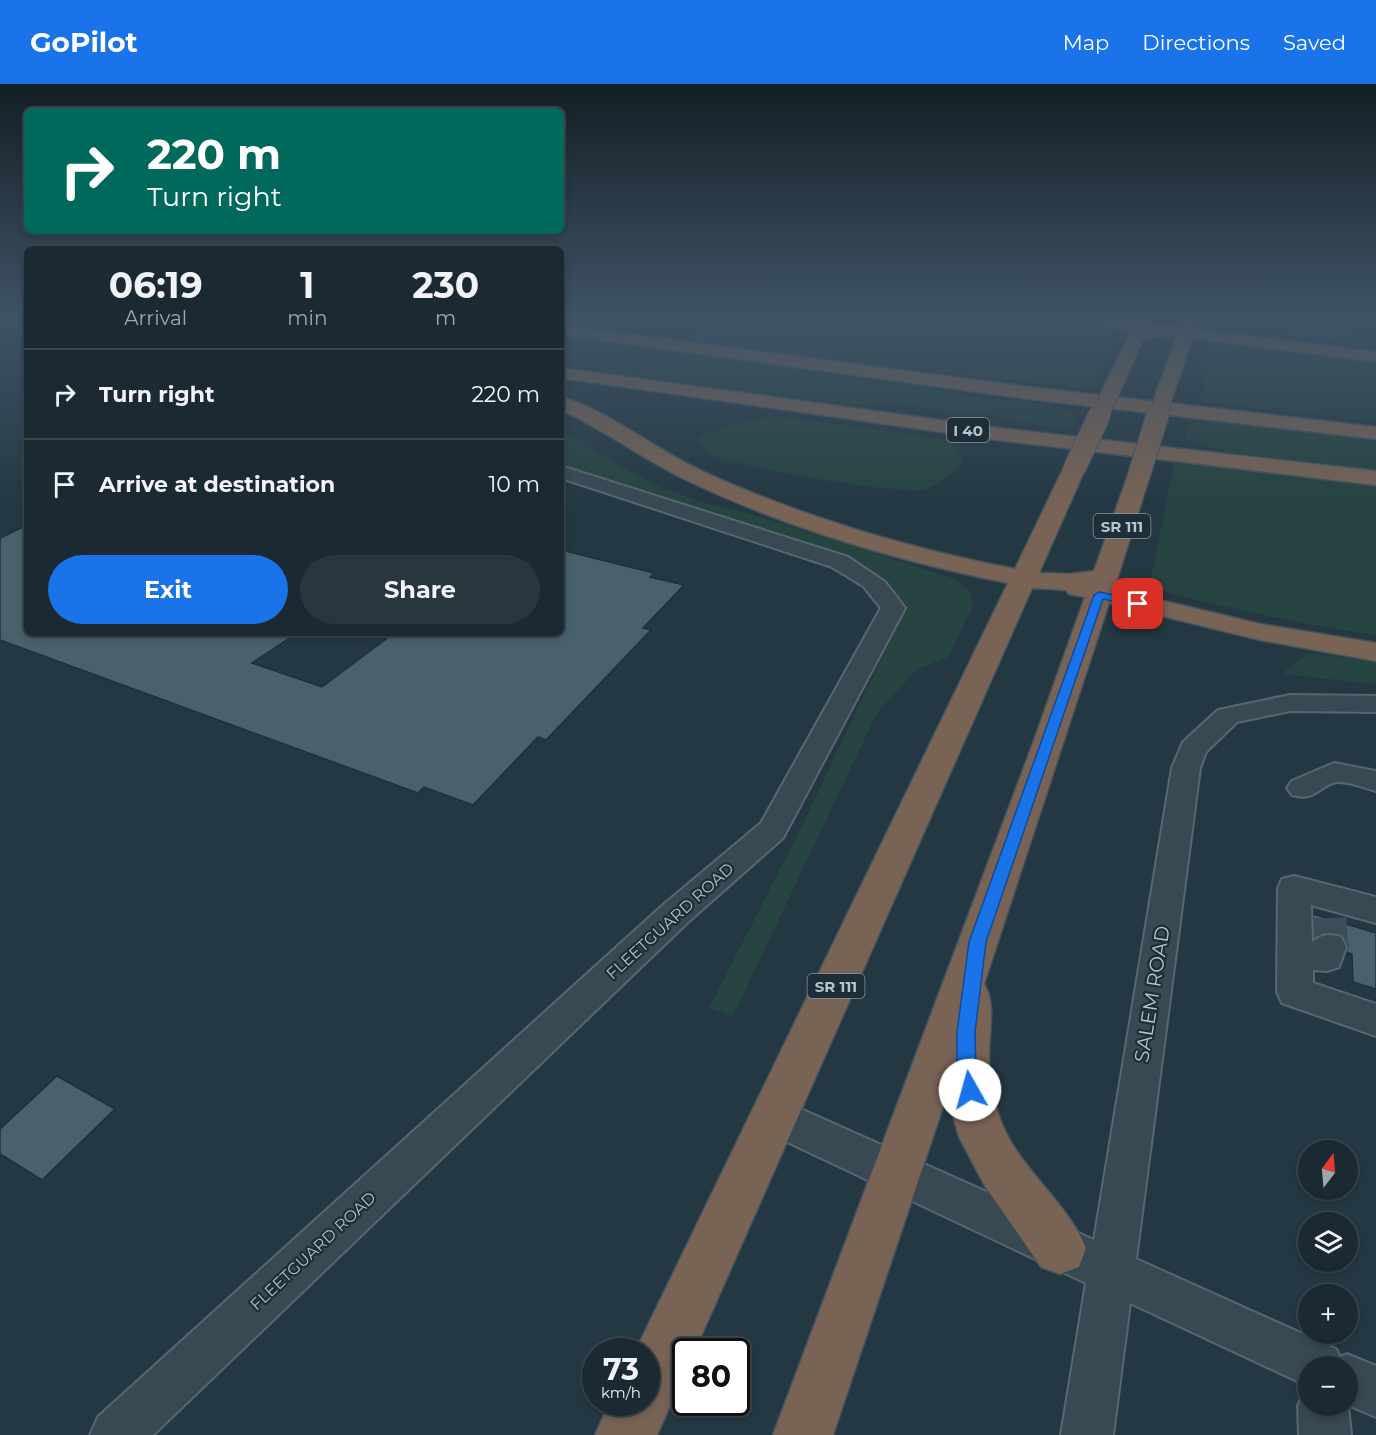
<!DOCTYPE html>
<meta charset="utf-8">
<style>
:root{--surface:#1b2a32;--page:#28363e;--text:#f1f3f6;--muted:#a0a7ac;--line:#39464d;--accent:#1a73e8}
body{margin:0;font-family:Montserrat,sans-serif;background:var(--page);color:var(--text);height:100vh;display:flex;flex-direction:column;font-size:22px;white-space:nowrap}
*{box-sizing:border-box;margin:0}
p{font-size:20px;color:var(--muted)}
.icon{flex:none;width:33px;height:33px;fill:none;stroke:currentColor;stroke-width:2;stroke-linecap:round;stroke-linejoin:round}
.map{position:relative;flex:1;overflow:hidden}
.details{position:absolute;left:24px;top:162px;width:540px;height:390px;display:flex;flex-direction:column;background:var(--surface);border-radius:9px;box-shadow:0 3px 9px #0003,0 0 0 2px var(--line)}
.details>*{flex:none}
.hud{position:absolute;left:24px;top:24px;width:540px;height:126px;border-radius:9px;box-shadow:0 3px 9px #0003,0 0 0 2px var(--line);background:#00695c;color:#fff;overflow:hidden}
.needle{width:39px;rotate:16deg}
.tools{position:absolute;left:1298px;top:1056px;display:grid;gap:12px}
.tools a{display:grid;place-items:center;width:60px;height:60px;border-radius:50%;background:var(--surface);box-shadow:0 3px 9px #0003,0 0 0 2px var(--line);font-size:30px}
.speed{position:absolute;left:582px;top:1254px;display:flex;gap:12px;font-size:30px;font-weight:700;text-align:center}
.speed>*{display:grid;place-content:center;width:78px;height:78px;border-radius:50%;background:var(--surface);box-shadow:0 3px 9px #0003,0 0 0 2px var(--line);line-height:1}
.speed small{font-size:15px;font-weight:400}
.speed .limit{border:3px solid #111;border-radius:9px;background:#fff;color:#111}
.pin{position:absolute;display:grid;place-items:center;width:51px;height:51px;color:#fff;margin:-26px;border-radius:12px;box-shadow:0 3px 9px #0006}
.me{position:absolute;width:66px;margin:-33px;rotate:353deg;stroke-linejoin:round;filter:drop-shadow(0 0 4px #0008)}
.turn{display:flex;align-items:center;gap:21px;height:126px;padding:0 24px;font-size:27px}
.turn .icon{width:78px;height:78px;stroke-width:2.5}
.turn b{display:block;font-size:42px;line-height:51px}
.eta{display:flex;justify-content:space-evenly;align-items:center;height:102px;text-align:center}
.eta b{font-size:36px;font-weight:700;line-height:42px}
.primary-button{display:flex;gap:12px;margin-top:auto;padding:12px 24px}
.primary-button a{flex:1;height:69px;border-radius:36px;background:var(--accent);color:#fff;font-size:24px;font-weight:700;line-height:69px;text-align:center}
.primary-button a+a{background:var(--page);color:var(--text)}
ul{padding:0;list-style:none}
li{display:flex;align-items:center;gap:18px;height:90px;padding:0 24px;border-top:2px solid var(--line)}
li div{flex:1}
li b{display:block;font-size:22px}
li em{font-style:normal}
header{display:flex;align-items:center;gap:36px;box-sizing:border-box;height:84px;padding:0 30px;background:var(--accent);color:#fff}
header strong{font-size:28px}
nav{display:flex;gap:33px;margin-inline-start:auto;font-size:21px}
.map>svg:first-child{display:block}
.green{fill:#264441}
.building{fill:#49616c;stroke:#1f303a;stroke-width:1.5}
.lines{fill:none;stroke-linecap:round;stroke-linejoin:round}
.minor-tunnel{stroke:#3a4d58;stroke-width:37;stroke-dasharray:37 19;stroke-linecap:butt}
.minor-casing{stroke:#566770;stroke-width:4}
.highway-casing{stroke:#43545d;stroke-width:3}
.minor{fill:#384953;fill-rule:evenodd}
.highway{fill:#796355;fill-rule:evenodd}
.highway-bridge-far1-casing{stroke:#43545d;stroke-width:19;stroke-linecap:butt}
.highway-bridge-casing{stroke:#43545d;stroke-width:24;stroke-linecap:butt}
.highway-bridge-far1{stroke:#796355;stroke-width:17}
.highway-bridge{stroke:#796355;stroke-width:22}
.route{fill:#1a73e8;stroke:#114b97;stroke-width:1.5}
.labels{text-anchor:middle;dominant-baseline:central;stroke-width:4.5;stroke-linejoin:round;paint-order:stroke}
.shield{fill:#1d2e38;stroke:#8797a0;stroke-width:1.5}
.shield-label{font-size:15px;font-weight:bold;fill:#b5c4cd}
.street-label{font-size:16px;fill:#b5c4cd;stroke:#1d2e38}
.near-street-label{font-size:20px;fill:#b5c4cd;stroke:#1d2e38}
</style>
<header>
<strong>GoPilot</strong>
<nav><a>Map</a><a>Directions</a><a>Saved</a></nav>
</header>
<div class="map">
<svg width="1376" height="1351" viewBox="0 0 1376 1351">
<rect width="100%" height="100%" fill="#243843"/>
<!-- green -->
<path class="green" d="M1034 232 1101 244 1115 250 1095 306 867 280 694 257 684 233Z
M1250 232H1303L1307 239 1376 250V264L1250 245Z
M561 255 590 257C702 273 816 284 928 303 941 306 954 310 968 312 1001 318 1050 313 1078 333L1073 343 1042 342 992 331 937 326 886 318 865 322 715 304 561 280Z
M1237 259 1376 275V337L1191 317 1203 309 1205 298 1197 281 1203 264Z
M776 332 937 354 956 364 963 378C952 389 938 402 922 406 900 411 721 381 706 368 702 365 699 357 697 353L732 341Z
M1223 336 1376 353V386L1226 368 1187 356 1186 343 1198 337Z
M561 345 616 380 658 402 702 418 748 429 952 494 970 507 973 522 948 573 916 586 877 629 733 932 709 924 801 744 903 528C893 498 874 490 848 476L561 382Z
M1174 379 1376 401V551C1299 540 1224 523 1149 504Z
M1307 569 1376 578V600L1282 590Z"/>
<!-- building -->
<path class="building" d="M27 441V549H297L252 579 322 603 394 549H561V466L654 489 650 493 684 501 643 544 651 546 546 656 538 653 473 721 424 703 418 709 0 556V454Z
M1313 830 1376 849V905L1353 898 1352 870 1346 868 1348 862 1343 852 1328 849 1314 854Z
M57 992 115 1025 42 1096 0 1070V1045Z"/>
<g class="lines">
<!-- minor-tunnel -->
<path class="minor-tunnel" d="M1328 834 1329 863"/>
<defs>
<path id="minor" d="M0 232 27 233V241L0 235Z
M561 382 848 473 885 498 905 524 783 754 687 839 153 1351H90L98 1333 663 821 761 739 881 524 863 502 832 483 561 394Z
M1290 611 1376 612V628L1290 627 1237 638 1206 668 1200 684 1136 1175 1336 1265 1340 1273 1347 1270 1376 1282V1333L1348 1321 1351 1351H1299L1298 1322 1305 1304 1308 1303V1322H1347V1282H1308V1302L1130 1219 1113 1351H1061L1086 1199 762 1046 756 1033 762 1020 776 1014 1094 1156 1172 684 1183 658 1218 626Z
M1334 679 1376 687V707C1365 704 1348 697 1337 698 1319 701 1316 718 1292 711L1287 704 1292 697Z
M1294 792 1376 813V839L1311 821 1312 858C1322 851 1328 849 1341 853L1346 863 1339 883 1327 887 1313 886V899L1376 920V952L1282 919 1277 908 1278 804 1282 795Z"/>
<path id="highway" d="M1063 232H1101L1135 238 1138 232H1152L1150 240 1180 243 1184 232H1200L1196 245 1376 268V278L1192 254 1174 309 1172 313H1158L1156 309 1177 252 1154 253 1142 257 1122 303 1119 307H1107L1104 303 1131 247 1070 237Z
M561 241 1029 303 1376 343V355L1029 315 561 251Z
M561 284 998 344 1376 387V401L998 356 561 294Z
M561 313C606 325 658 367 702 387 802 433 907 464 1015 485L1064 383 1067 378 1075 377 1083 378 1086 383 1039 489 1069 490 1094 487 1128 391 1131 386 1139 384 1147 386 1150 391 1114 505 1260 540 1376 559V577L1260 556 1109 519 984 900C997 920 988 953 989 976 990 996 993 1016 1000 1035 1017 1083 1067 1117 1086 1164L1079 1183 1060 1190 1041 1183 985 1102 959 1053 947 1011 833 1351H773L1032 662 1085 513 1069 510 1066 506 1032 504 694 1268H686V1286L657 1351H595L610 1318H646V1268H635L1008 499C897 477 786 444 684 395 642 374 604 346 561 326Z"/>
</defs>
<!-- minor casing -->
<use href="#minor" class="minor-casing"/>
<!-- highway casing -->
<use href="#highway" class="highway-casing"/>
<!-- minor -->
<use href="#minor" class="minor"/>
<!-- highway -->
<use href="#highway" class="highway"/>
<defs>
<path id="highway-bridge-far1" d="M1100 331 1113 303
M1158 331 1165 309"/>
<path id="highway-bridge" d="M1075 383 1100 330
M1139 391 1158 330"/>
</defs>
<!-- highway-bridge-far1 casing -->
<use href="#highway-bridge-far1" class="highway-bridge-far1-casing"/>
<!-- highway-bridge casing -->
<use href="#highway-bridge" class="highway-bridge-casing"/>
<!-- highway-bridge-far1 -->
<use href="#highway-bridge-far1" class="highway-bridge-far1"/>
<!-- highway-bridge -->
<use href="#highway-bridge" class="highway-bridge"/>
</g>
<!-- sky -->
<linearGradient id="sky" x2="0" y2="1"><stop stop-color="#141f25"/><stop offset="0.55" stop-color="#3f5366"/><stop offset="1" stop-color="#3f5366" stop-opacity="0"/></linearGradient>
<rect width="1376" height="422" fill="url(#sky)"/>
<!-- route -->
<path class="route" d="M1099 508 1142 517 1143 520 1138 523 1103 515 986 858 975 948 976 990 979 1006 977 1012 970 1014 963 1012 957 990V948L969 858 1094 511Z"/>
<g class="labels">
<!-- shield labels -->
<g class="shield">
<rect x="947" y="334" width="42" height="24" rx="4.5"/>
<rect x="1093.5" y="430" width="57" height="24" rx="4.5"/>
<rect x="807.5" y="890" width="57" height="24" rx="4.5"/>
</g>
<g class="shield-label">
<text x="968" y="346">I 40</text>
<text x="1122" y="442">SR 111</text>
<text x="836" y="902">SR 111</text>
</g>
<!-- street labels -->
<g class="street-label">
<text transform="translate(670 837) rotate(-42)">FLEETGUARD ROAD</text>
<text transform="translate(313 1167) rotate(-43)">FLEETGUARD ROAD</text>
</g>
<!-- near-street labels -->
<g class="near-street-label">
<text transform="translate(1152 910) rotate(-81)">SALEM ROAD</text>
</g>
</g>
</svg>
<div class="tools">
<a><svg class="needle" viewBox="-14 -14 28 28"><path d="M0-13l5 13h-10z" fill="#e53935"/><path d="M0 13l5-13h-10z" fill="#a0a7ac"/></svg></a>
<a><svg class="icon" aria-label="layers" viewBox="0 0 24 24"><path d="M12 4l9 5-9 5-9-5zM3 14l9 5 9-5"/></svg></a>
<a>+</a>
<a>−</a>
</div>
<div class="speed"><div>73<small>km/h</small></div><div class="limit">80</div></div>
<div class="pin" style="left:1138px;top:520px;background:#d93025"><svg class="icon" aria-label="arrive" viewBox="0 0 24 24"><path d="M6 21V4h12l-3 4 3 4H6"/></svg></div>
<svg class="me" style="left:970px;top:1006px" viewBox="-20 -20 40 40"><circle r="19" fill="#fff"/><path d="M0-13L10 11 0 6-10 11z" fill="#1a73e8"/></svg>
<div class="hud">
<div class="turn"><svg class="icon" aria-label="right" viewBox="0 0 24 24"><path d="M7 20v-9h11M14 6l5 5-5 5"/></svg><div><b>220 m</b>Turn right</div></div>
</div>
<section class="details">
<div class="eta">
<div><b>06:19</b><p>Arrival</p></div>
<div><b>1</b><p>min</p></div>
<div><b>230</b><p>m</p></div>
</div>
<ul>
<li><svg class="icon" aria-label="right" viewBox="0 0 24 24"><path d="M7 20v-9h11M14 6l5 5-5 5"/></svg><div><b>Turn right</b></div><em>220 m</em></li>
<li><svg class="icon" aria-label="arrive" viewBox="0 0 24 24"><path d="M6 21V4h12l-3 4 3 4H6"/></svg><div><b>Arrive at destination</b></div><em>10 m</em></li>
</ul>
<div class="primary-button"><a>Exit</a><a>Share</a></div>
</section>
</div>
